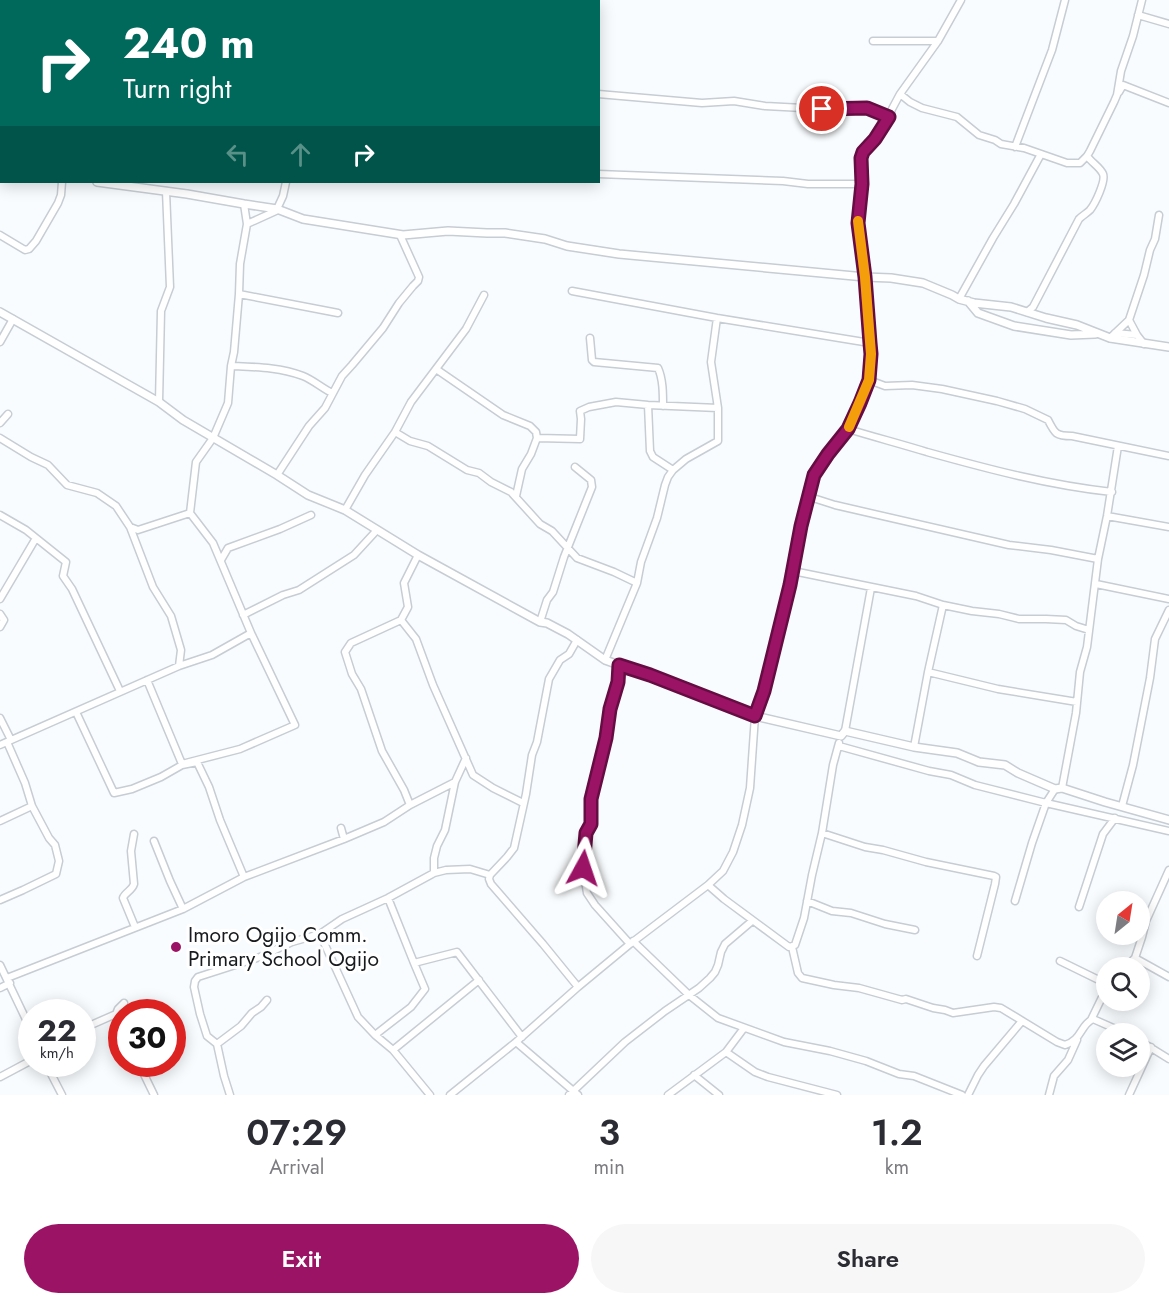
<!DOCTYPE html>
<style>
:root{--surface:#fff;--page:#f7f7f7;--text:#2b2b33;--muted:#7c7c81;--accent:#9b1365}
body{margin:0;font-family:Jost,sans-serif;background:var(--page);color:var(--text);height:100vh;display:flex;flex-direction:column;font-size:22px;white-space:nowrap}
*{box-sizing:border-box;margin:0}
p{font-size:20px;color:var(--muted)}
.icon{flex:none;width:33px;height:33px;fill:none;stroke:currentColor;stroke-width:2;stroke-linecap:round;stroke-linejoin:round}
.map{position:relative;height:1095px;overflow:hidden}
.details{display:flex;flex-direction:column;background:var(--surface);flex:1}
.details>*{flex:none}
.hud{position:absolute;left:0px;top:0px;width:600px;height:183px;box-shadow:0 3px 15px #0003;background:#00695c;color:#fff;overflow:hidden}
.needle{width:39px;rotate:30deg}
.controls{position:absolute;left:1096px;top:891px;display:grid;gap:12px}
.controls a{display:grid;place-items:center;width:54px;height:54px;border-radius:50%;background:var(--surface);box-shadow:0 3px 15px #0003;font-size:30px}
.speed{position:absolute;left:18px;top:999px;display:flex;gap:12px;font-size:30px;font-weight:700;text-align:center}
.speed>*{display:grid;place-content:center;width:78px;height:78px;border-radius:50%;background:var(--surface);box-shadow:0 3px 15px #0003;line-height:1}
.speed small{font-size:15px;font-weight:400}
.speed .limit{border:9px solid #d22;background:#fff;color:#111}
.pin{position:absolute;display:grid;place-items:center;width:51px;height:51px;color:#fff;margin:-26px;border:3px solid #fff;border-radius:50%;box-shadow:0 2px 6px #0007}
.me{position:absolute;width:66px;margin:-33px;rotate:5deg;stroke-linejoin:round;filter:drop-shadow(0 0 4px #0008)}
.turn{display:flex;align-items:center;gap:21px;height:126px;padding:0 24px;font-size:27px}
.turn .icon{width:78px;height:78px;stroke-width:2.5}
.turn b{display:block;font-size:42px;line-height:51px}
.lanes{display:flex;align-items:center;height:57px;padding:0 24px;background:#0003;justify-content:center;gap:30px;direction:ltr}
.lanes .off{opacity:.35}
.eta{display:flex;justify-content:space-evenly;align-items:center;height:102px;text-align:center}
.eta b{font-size:36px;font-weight:600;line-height:42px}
.primary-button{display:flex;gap:12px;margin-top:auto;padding:12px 24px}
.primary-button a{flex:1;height:69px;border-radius:36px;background:var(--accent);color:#fff;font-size:24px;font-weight:600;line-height:69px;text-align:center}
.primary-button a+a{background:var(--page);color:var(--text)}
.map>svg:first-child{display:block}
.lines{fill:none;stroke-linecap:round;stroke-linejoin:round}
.minor-casing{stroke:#c7cdd4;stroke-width:9}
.tertiary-casing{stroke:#c7cdd4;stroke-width:10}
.minor{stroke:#fff;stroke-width:6}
.tertiary{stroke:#fff;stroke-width:7}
.route-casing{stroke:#650c42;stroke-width:15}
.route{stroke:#9b1365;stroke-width:10}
.slow{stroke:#f59e0b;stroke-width:10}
.poi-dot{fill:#9b1365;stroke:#fff;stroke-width:2}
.labels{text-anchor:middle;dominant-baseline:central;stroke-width:6;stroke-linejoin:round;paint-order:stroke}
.poi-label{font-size:21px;fill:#181a1d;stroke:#fff;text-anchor:start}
</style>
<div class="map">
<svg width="1169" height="1095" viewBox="0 0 1169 1095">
<rect width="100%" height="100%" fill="#f9fcfe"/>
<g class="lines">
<defs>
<path id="minor" d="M12 2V0
M86 2 89 0
M0 7H2
M1138 15 1169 24
M873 41H938
M0 66 2 56
M1119 92 1123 85 1169 103
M598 94 702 103 734 101 765 106 822 109H867L889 117
M900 94 910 102 922 108 957 117 979 135 995 140 1001 144 1024 148 1067 163H1080L1087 156 1090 151 1114 102 1117 95 1121 71 1133 36 1142 0
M1015 147 1052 50 1065 0
M598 174 783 181 808 184H862
M277 209 283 196 286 182
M247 224 278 210
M0 235 25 250 29 249 36 241 58 203 61 195 62 182
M572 291 717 318 870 343
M239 294 338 313
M959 299 993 238 1014 204 1041 154
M1027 312 1033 307 1079 219C1082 216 1087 213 1090 210 1095 204 1106 181 1103 174 1100 167 1092 163 1087 156
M1129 320 1137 335 1144 344
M1115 333 1137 335
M590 338 592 360 594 362 658 368C663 379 663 393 663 406
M1110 338 1129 320 1144 275 1150 250 1155 239 1159 215
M0 342 13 319
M231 366C255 367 280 367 303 376 313 380 322 388 332 393
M436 369 503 415 530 426 536 432 537 438 531 454 522 469 516 496
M869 380 885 386 912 385 942 389 997 401 1025 409 1048 420C1055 434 1056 436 1072 436L1169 456
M159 402 161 311 170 287 166 191
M648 405 650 451 653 457 673 470
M0 423 8 414
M848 429C874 437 901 444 927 452 988 469 1048 485 1112 492
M395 432 410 441 428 446 467 470 479 473 491 482 511 492 540 524 552 531 577 558 614 572 637 583
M0 438 31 457 48 465 67 485 97 493 116 506 130 527 138 530 190 513
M537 438 580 439 581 419 580 411 589 407 616 402 648 405 718 408
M277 475 309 426 325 408 342 376 352 365 383 328 399 303 413 286 418 281 419 277 400 235
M810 497 835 505 1009 545 1051 550 1098 559
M345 510 365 475 395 432 411 402 466 329 484 295
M0 515 26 530 66 562 63 576 72 589 120 691
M1107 516 1169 527
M418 555 404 583 408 607 401 620 416 639 433 685 473 775 493 788 523 803
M221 560 228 548 280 529 311 515
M793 571 916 596 943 605 972 611 999 614 1019 619H1046L1066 620 1076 626 1089 630
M1096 584 1169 599
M0 599 36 538
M0 614 4 620 0 627
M243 615 283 595 299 590 354 555 377 530
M401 620 351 643 345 652 352 674 361 689 382 751 404 790 410 805
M540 622 547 600 553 592 564 557 592 487 591 480 575 467
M577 640 569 654 560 660 549 679 537 742 532 755 526 794 514 848 507 857 490 875 489 879 491 884 543 944 578 987
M605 660 637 583 641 562 657 518 665 485 668 477 673 470 686 459 718 441V408L711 362 717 318
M619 665 618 682 610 709 606 738 591 799V824L586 833 583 868 587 893 595 905 630 944
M179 666 212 655 251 633 213 543 190 513 196 462 213 438 228 403 231 366 234 352 239 294 240 264 247 224 244 204
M928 672 998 689 1077 702
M147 680 182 764 240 749 295 725 251 633
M76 712 114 793 132 789 161 777 182 765 197 762 209 787 220 820 244 877
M0 718 11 740
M845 731 871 588
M0 745 179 666 181 650 171 616 153 587 130 527
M839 746 929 771 951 775 975 785 1046 803 1169 831
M914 747 928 672 943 605
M1062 788 1076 713 1080 672 1087 647 1098 559 1107 516 1118 446
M1122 806 1133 765 1150 678 1155 639 1169 610
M0 821 32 806 25 783 7 742
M341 828 344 839
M822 833 865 847 883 850 926 862 994 876 996 877 995 884 977 956
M134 834 131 851 134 884C132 891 125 892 123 898L135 927
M154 841 170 881 183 909
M434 873V858L437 846 445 830 455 782
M708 885 724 899 789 947 795 945 804 918 812 875 822 833 833 765 839 743
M0 900 23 890 56 874 59 861 55 845 49 838 32 806
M807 901 832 911 851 913 885 924 915 930
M1015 901 1032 843 1046 803 1055 789
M1079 907 1103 834 1115 818
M633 941 689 995 718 1018 784 1042 830 1051 866 1061 899 1074 914 1076 962 1095
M792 947 798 973 802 978 834 985 859 988 902 1000 906 999 933 1008 945 1010 953 1013 994 1007 1001 1008 1057 1042 1065 1045C1082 1040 1080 1025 1093 1019L1127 1034
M1135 958 1169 977
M1060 961 1107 984
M414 963 457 952 522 1037
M0 965 32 1032
M1124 968 1135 958 1142 937 1146 921 1169 870
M7 978 183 909 244 877 344 839 384 822 410 805 455 782 466 758
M0 988 10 983
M116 1014 122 1025
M1091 1020 1107 987
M82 1029 116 1014 118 1009 124 1003
M375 1035 411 1007 425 989 414 963 388 898
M1140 1041 1169 1059
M516 1042 578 1095
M217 1044 207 1036 200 1014 194 987 195 981 198 977 260 957 292 942 320 934
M393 1050 479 980
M726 1052 755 1072 768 1077 837 1095
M46 1064 62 1095
M139 1064 154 1095
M694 1075 719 1095
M0 1077 32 1060
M230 1095 224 1076 217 1044 241 1026 252 1013 261 1007 267 1000
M430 1095 393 1050 375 1035 358 1017 320 934 342 919 388 898 434 873 446 870 470 869 490 875
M450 1095 516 1042 578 987 630 944 708 885 723 871 733 852 742 825 750 788 755 716 763 691 790 585 801 526 810 497 814 475 828 454 848 429 869 380 871 354 865 277 858 223 862 184 861 158 863 152 875 139 889 117 892 109 900 94 938 41 961 0
M569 1095 625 1042 665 1011 699 988 710 978 715 972 718 965 721 952 725 944 752 921
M668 1095 726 1052 744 1028
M968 1095 978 1075 984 1066 1022 1021
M1049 1095 1054 1076 1068 1060 1077 1040
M1129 1095 1151 1047"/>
<path id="tertiary" d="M0 165H2
M97 182 187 194 244 204 277 209 303 219 403 235 448 231 487 233H505L545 239 567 246 619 254 865 277 891 278 923 283 952 295 959 299 974 303 1011 307 1046 318 1077 325 1110 338 1169 347
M968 301 978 313 1014 326 1071 335 1095 334
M0 312 159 402 183 420 277 475 308 495 345 510 418 555 540 622 547 623 568 634 605 660 619 665 650 675 755 716 841 736 845 731 914 747 957 753 979 762 1005 765 1018 773 1055 789 1062 788 1105 802 1169 820"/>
</defs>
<!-- minor casing -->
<use href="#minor" class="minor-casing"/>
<!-- tertiary casing -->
<use href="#tertiary" class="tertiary-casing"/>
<!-- minor -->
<use href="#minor" class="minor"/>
<!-- tertiary -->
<use href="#tertiary" class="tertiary"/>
</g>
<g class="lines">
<defs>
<path id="route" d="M583 868 586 833 591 824V799L606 738 610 709 618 682 619 665 650 675 755 716 764 691 790 585 801 526 814 475 828 454 848 429 860 403 869 380 871 354 870 343 865 277 858 223 862 184 861 158 863 152 875 139 889 117 867 108 822 109"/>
</defs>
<!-- route casing -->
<use href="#route" class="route-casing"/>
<!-- route -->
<use href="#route" class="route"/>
<!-- slow -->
<path class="slow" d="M849 427 869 380 871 354 865 277 858 221"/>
</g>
<!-- markers -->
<circle class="poi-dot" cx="176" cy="947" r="6"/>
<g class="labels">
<!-- poi labels -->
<g class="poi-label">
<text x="188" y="935">Imoro Ogijo Comm.<tspan x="188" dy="24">Primary School Ogijo</tspan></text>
</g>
</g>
</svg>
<div class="controls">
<a><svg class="needle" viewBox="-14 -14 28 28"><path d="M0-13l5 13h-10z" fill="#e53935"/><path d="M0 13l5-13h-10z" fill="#7c7c81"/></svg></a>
<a><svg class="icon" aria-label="search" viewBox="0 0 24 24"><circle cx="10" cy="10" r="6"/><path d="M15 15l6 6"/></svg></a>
<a><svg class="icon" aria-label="layers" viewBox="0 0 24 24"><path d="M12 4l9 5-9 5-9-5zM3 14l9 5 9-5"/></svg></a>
</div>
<div class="speed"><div>22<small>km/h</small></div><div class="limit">30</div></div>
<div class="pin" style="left:822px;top:109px;background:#d93025"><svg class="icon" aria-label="arrive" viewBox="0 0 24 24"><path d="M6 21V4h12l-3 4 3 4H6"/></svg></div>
<svg class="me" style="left:583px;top:868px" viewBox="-20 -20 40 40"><path d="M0-17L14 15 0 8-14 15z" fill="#9b1365" stroke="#fff" stroke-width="4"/></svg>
<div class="hud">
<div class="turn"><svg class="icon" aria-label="right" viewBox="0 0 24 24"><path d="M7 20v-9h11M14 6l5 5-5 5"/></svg><div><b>240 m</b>Turn right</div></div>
<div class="lanes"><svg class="icon off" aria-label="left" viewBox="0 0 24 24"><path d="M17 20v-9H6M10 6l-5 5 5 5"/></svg><svg class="icon off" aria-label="ahead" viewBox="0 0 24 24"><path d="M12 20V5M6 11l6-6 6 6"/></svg><svg class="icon" aria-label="right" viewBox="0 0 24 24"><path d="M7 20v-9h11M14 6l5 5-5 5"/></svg></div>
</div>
</div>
<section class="details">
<div class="eta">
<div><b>07:29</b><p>Arrival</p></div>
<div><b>3</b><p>min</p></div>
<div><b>1.2</b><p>km</p></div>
</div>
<div class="primary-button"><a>Exit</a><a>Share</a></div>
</section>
